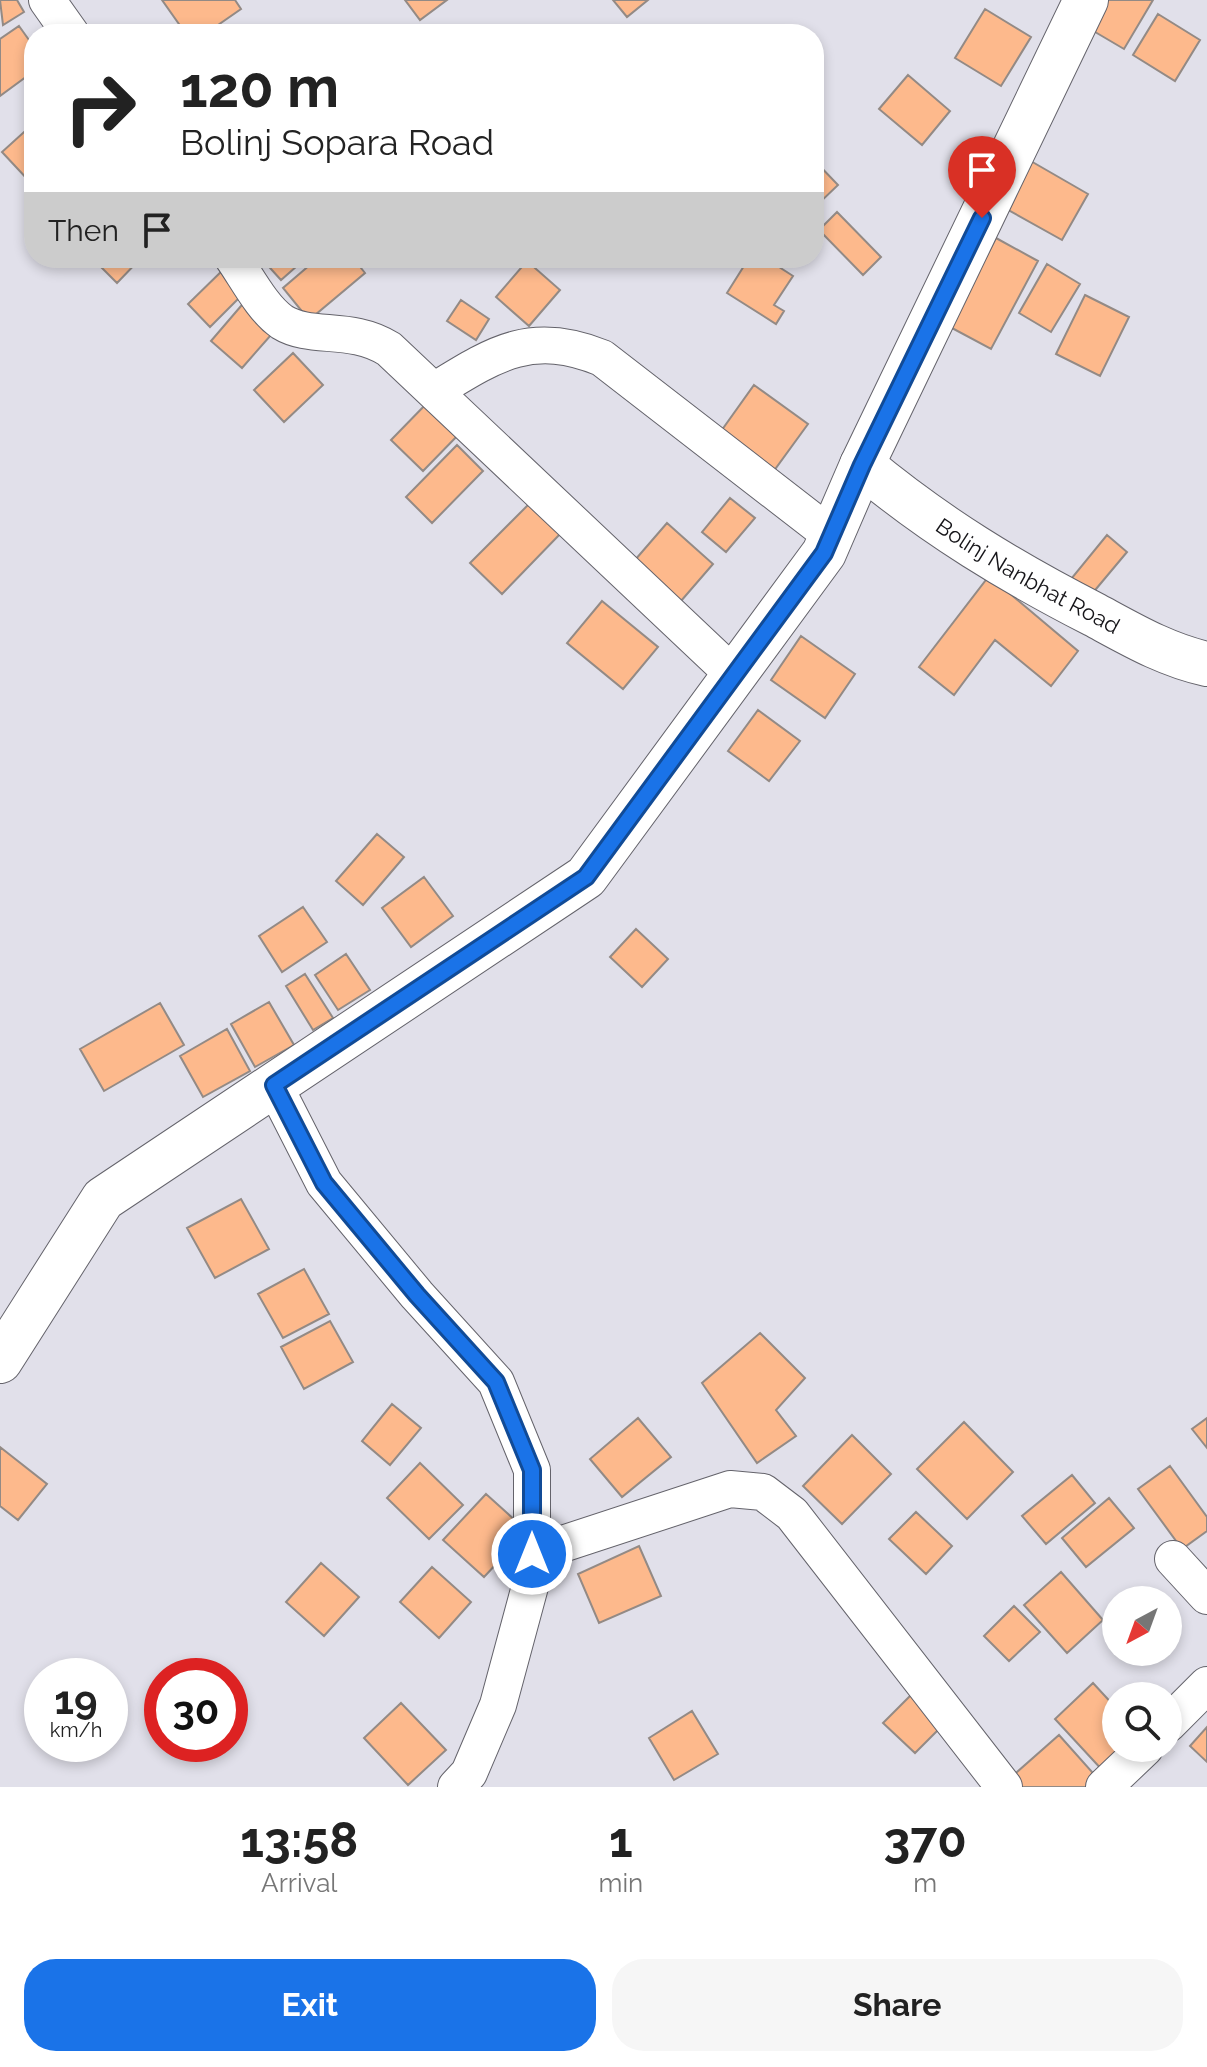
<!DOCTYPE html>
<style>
:root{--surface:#fff;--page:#f6f6f6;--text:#222;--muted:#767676;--accent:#1a73e8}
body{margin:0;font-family:Raleway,sans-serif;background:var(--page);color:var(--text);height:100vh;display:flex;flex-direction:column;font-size:30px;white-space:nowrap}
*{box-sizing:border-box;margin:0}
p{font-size:26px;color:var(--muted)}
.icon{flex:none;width:44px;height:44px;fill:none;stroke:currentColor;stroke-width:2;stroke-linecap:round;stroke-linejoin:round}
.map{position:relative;height:1787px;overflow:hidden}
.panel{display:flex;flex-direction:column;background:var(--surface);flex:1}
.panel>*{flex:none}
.guide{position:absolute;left:24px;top:24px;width:800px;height:244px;border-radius:32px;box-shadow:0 4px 12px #0003;background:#fff;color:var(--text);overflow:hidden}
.needle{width:52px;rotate:221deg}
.controls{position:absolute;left:1102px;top:1586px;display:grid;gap:16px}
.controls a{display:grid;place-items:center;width:80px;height:80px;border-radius:50%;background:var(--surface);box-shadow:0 4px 12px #0003;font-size:40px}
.speed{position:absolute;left:24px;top:1658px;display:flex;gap:16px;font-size:40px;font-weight:700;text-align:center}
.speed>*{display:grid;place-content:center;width:104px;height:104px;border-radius:50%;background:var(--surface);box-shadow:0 4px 12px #0003;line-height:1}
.speed small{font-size:20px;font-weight:400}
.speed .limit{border:12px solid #d22;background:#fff;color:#111}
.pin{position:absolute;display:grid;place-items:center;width:68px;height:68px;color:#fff;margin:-82px -34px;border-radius:50% 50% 50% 0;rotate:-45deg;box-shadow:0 0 8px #0007}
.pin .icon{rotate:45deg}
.me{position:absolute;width:88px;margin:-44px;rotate:0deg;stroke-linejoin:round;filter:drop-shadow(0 0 6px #0008)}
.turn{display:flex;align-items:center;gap:28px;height:168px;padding:0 24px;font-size:36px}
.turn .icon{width:104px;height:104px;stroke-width:2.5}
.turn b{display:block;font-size:56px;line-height:68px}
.then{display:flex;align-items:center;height:76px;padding:0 24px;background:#0003;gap:16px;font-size:30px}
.eta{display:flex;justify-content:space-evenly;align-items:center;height:136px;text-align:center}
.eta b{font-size:48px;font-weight:700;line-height:56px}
.cta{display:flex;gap:16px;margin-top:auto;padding:16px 24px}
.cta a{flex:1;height:92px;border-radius:32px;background:var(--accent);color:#fff;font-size:32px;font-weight:700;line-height:92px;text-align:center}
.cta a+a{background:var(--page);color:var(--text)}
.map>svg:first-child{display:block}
.building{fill:#fdb98c;stroke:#938a85;stroke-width:2}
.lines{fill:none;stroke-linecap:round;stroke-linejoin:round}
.minor-casing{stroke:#64636b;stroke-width:38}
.tertiary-casing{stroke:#64636b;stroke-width:46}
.secondary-casing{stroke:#64636b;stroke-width:46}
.minor{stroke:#fff;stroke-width:36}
.tertiary{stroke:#fff;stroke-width:44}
.secondary{stroke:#fff;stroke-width:44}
.route-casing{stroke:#114b97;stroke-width:20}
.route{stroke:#1a73e8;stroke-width:14}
.labels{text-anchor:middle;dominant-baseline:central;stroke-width:8;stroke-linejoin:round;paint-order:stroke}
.street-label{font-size:22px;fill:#161519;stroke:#eeedf7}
</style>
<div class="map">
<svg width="1207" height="1787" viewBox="0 0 1207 1787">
<rect width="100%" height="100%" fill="#e1e0ea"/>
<!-- building -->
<path class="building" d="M0 0H17L24 12 3 25Z
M162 0H235L241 9 205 34H186Z
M405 0H447L420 20Z
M613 0H648L627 17Z
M1107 0H1153L1124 49 1090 29Z
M985 9 1031 37 1001 86 955 58Z
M1158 14 1200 40 1175 81 1133 55Z
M19 26 34 47V71L0 96V39Z
M908 75 950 111 922 145 879 109Z
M34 123V178L30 182 2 152Z
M814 160 838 185 814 208Z
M1029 160 1088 194 1062 240 1003 207Z
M837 212 881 257 863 275 819 230Z
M996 238 1038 261 991 349 950 327Z
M92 258H141L117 283Z
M261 258H289L297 266 281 280Z
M318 258H353L365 273 309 320 283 288Z
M749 258H765L793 276 774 305 784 311 776 324 727 293Z
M527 261 560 290 529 326 496 297Z
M1047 264 1080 284 1051 332 1019 313Z
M227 266 249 288 210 327 188 304Z
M1085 295 1129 317 1100 376 1056 354Z
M247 299 278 327 242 368 211 341Z
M461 300 489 319 476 340 447 321Z
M293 353 323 385 284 422 254 390Z
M754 385 808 424 773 472 719 434Z
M431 399 463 430 423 471 391 440Z
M457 445 483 471 432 523 406 497Z
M730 498 755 518 726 552 702 532Z
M531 502 562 532 502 594 470 563Z
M667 523 713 564 681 601 635 560Z
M1107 535 1127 552 1091 595 1071 579Z
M989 576 1078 651 1051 686 995 640 954 695 919 667Z
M602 601 658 647 623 689 567 643Z
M801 636 855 674 825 718 771 680Z
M758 710 800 741 769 781 728 751Z
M377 834 404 857 363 905 336 881Z
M424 877 453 916 411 947 382 908Z
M303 907 327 942 282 972 259 936Z
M636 929 668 959 642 987 610 957Z
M346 954 370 990 338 1010 315 975Z
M305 974 333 1018 313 1030 286 986Z
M269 1002 294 1045 255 1067 231 1024Z
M160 1003 184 1045 104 1091 80 1049Z
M227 1029 250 1071 203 1097 180 1056Z
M241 1199 269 1249 215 1278 187 1228Z
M304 1269 329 1314 283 1338 258 1294Z
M330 1321 353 1362 304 1389 281 1347Z
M760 1333 805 1378 776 1410 796 1436 757 1463 702 1383Z
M392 1404 421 1428 390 1465 362 1441Z
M638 1418 671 1457 622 1497 590 1459Z
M1207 1418V1448L1192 1429Z
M964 1422 1013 1472 967 1519 917 1469Z
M852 1435 891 1474 842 1524 803 1486Z
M0 1447 47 1484 18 1520 0 1506Z
M420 1463 463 1505 429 1539 387 1498Z
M1170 1466 1207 1517V1531L1182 1549 1138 1489Z
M1072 1475 1095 1503 1046 1544 1022 1516Z
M486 1494 527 1531 484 1577 443 1540Z
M1109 1498 1134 1528 1086 1567 1062 1538Z
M916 1512 952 1546 926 1574 889 1539Z
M639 1546 661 1596 599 1623 578 1574Z
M321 1563 359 1597 324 1636 286 1602Z
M432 1567 471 1602 439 1638 400 1602Z
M1061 1572 1103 1620 1067 1653 1024 1605Z
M1014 1606 1040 1632 1009 1661 984 1636Z
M1093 1683 1116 1708V1748H1133L1105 1773 1055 1719Z
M916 1690 947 1721 915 1753 883 1723Z
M401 1703 446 1750 408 1785 364 1738Z
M692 1711 718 1754 674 1780 649 1738Z
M1207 1727V1762L1190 1746Z
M1059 1735 1100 1781 1093 1787H1017L1009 1779Z"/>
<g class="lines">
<defs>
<path id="minor" d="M47 0 71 34
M233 258C247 278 262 308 282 322 311 340 351 325 389 349L734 675
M434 391C494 354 531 329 602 358L832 536
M274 1085 324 1183 417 1295 496 1382 532 1470V1579L498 1705 469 1773 456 1787
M532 1554 730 1489 763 1492 792 1514 1004 1787
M1173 1559 1207 1596
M1168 1724 1207 1685
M1104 1787 1145 1748"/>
<g id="tertiary">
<path id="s1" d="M862 465C935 526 1011 572 1095 615 1132 635 1166 655 1207 664"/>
</g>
<path id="secondary" d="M0 1361 103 1199 586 877 824 553 862 465 1086 0"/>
</defs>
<!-- minor casing -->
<use href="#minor" class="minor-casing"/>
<!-- tertiary casing -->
<use href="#tertiary" class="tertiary-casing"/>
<!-- secondary casing -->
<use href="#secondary" class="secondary-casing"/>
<!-- minor -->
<use href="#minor" class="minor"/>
<!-- tertiary -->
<use href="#tertiary" class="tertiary"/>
<!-- secondary -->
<use href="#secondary" class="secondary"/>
</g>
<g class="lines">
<defs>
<path id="route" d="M532 1554V1470L496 1382 417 1295 324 1183 274 1085 586 877 824 553 862 465 982 218"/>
</defs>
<!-- route casing -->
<use href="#route" class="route-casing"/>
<!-- route -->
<use href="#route" class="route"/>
</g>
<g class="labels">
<!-- street labels -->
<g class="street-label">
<text stroke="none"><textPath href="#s1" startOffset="200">Bolinj Nanbhat Road</textPath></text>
</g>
</g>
</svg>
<div class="controls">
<a><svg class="needle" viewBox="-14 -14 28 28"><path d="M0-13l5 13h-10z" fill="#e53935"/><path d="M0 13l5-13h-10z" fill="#767676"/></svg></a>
<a><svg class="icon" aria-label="search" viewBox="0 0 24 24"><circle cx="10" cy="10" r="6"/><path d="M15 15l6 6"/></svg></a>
</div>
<div class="speed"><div>19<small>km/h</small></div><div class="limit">30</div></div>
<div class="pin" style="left:982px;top:218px;background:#d93025"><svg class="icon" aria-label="arrive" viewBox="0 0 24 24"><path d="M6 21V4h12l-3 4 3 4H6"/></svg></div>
<svg class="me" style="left:532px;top:1554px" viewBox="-20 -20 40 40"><circle r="17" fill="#1a73e8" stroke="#fff" stroke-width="3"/><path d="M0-11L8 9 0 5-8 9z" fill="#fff"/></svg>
<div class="guide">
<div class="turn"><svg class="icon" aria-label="right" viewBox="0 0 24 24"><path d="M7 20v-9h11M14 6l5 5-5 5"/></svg><div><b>120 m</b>Bolinj Sopara Road</div></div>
<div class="then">Then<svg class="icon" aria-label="arrive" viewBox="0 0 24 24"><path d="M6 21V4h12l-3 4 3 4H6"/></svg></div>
</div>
</div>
<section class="panel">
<div class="eta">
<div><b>13:58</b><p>Arrival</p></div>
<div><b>1</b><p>min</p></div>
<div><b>370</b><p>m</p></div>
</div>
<div class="cta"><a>Exit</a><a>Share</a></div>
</section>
